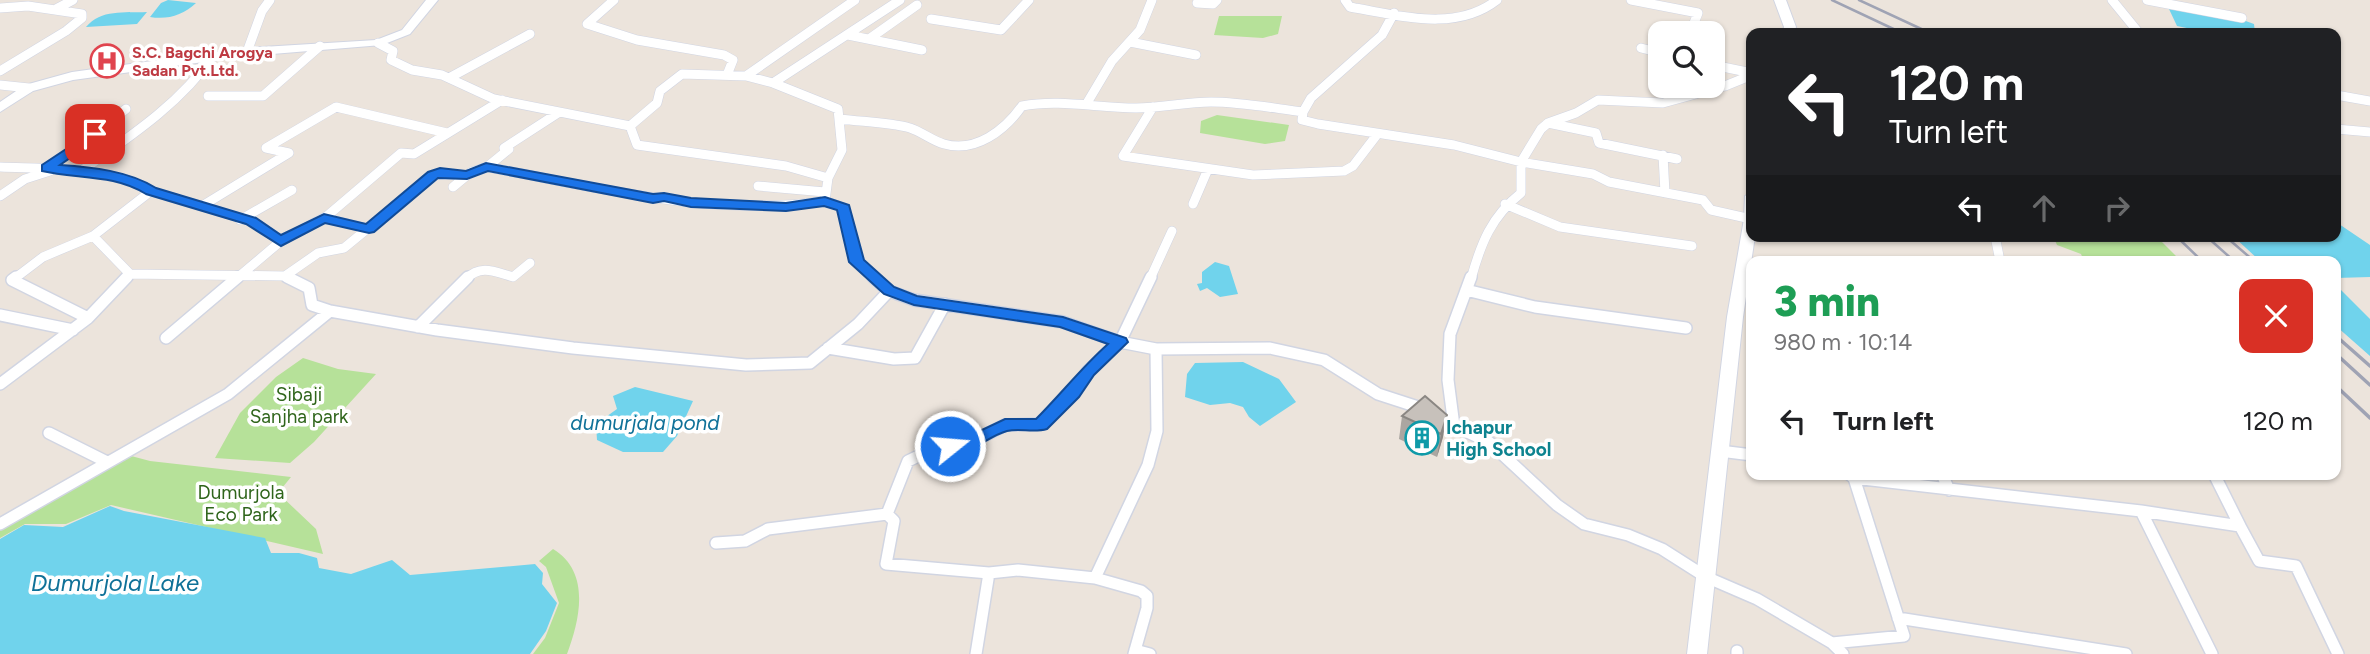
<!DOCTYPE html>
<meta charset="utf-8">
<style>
:root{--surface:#fff;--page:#f2f2f2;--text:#202124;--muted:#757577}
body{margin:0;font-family:Figtree,sans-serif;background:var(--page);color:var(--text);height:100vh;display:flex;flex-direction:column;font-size:26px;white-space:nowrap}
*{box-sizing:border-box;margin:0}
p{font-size:23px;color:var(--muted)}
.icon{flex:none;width:38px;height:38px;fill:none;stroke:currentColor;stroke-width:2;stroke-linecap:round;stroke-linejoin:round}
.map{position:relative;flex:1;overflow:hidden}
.drawer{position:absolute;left:1746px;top:256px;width:595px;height:224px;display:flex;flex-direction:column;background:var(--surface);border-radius:14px;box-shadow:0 2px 5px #0004}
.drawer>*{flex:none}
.top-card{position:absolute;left:1746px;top:28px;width:595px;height:214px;border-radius:14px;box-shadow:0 2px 5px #0004;background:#202124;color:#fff;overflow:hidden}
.fabs{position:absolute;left:1648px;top:21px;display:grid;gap:14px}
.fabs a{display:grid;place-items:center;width:77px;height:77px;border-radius:14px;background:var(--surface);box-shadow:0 2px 5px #0004;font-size:35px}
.pin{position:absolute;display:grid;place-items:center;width:60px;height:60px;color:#fff;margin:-30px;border-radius:14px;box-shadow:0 4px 10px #0006}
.me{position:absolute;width:77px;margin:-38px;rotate:73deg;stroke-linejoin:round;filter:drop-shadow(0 0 5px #0008)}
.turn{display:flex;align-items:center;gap:24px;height:147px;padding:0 28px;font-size:32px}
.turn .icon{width:91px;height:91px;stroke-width:2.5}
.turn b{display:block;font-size:49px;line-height:60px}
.lanes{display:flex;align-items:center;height:66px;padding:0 28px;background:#0003;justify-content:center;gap:35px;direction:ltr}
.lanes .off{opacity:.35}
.round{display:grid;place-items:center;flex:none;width:74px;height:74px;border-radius:14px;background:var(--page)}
.headline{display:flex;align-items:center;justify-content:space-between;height:119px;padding:0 28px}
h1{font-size:42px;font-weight:800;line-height:52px;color:#1e9e55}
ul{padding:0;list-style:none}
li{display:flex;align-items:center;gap:21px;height:91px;padding:0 28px}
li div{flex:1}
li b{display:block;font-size:26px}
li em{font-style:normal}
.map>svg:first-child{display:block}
.green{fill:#b6e199}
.water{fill:#70d3ec}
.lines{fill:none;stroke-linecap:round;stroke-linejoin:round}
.street-far1-casing{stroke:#d1d5e2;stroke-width:10}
.street-casing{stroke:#d1d5e2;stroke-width:14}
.secondary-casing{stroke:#d1d5e2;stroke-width:2}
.street-far1{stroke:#fff;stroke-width:9}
.street{stroke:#fff;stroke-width:11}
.secondary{fill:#fff;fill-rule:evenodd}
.rail-far1{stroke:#9fa3b4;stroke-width:2.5}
.rail{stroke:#9fa3b4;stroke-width:3.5}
.wall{fill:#aba6a1}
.shaded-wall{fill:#8b8783}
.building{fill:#c7c1bb;stroke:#8b8783;stroke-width:2}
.route{fill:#1a73e8;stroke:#114b97;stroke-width:2}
.labels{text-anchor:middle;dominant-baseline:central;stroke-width:7;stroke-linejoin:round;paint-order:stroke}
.far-health-label{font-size:16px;font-weight:bold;fill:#be3a42;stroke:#fff;text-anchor:start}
.park-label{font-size:19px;fill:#2f651b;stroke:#fff}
.culture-label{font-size:19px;font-weight:bold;fill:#0d838f;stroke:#fff;text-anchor:start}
.water-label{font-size:21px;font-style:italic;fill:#0f7198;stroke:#fff}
.near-water-label{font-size:24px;font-style:italic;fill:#0f7198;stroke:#fff}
</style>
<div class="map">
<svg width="2370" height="654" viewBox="0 0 2370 654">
<rect width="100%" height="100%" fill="#ece4dc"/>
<!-- green -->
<path class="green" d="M1219 16H1282L1278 34 1263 38 1214 35Z
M1217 115 1289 125 1285 141 1265 144 1200 133 1201 121Z
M2053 236H2156L2181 261H2084L2081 254 2057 245Z
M303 358 338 369 376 374 314 442 290 463 215 458 240 413 276 377Z
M120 453 150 461 291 477 278 493 316 529 323 554 111 505 66 524H25L0 538V526Z
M553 549C591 572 580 619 567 654H533L545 638 559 603 546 567 539 561Z"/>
<!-- water -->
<path class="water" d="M168 0 196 3C183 15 168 20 150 17L161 3Z
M2169 9 2243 20 2254 24 2255 33H2211L2177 26Z
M147 12 137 24 86 27C101 9 124 13 147 12Z
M2336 222 2370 245V277L2336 278V261H2260L2233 236H2336Z
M1215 262 1229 266 1238 294 1220 297 1207 288 1200 291 1197 284 1202 283V272Z
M2336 285 2370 319V356L2336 326Z
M1243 362 1279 379 1296 402 1260 426 1249 417 1243 407 1230 403 1210 405 1185 397 1187 374 1195 363Z
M635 387 693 401 677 436 663 452H623L597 440 596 424 617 409 613 396Z
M110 506 124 511 265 538 271 553H299L317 558 319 568 351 574 392 560 410 575 535 564 543 573 542 584 557 603 546 631 530 654H0V539L24 525 63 527Z"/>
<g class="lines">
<defs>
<path id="street-far1" d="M614 0 587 24 637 40 724 55 733 60 727 75
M1345 0 1350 7 1355 8C1402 16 1456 32 1497 0
M1631 0 1698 13 1690 33
M2112 0 2139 33
M2147 0 2242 18
M1197 3 1213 4 1217 0
M0 8 28 6 82 14V18L66 31 0 71
M56 9 73 0
M931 19 1001 30 1029 0
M848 35 922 50
M869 39 917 5
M1130 42 1196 55
M378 43 393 51 391 60 412 70 442 75 494 99 630 126 637 145 786 166 828 178 825 201 844 208 857 262 875 279
M1641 48 1661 53
M247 52 262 11 270 0
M1713 65 1752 73
M746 76 855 0
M449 78 530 34
M0 85 29 88
M2336 95 2370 101
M208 96H263L320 46
M1087 103 1112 61 1140 30 1152 0
M1153 107 1123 156 1253 175 1344 171 1353 166 1376 136
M1303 112 1311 98 1382 35 1394 13
M558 113 504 148 509 149 487 167C596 187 714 218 825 201
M840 119C863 122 888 122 910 128 922 132 933 141 944 144 976 153 1005 130 1022 106 1060 99 1097 108 1136 108 1161 108 1186 102 1211 102 1242 102 1272 108 1303 112L1302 120 1318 124 1454 145 1521 162 1541 129 1548 123 1576 113 1598 100 1663 103 1725 86 1752 75
M1548 123 1596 133 1599 143 1677 159
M630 126 657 103 660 91 682 74 746 76 773 83
M2336 129 2370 132
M1663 155 1665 193
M0 167C46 169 112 166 151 191L251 221 281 241
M47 168 79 147 126 109
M81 171C128 138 180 104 213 56
M828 178 842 150 838 109 773 83 900 0
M758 186 825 192
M453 187 471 172 487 167
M151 191 93 236 130 274 285 276 290 279
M0 196 25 179 50 171
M1193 204 1208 169
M1505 204 1560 227 1692 246
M202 206 289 153 266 148 336 107 447 133
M324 218 369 229
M240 220 292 190
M1996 241 2000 261
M285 276 318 253 344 248 433 175H467
M14 279 43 257 93 236
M126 279 130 274
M236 279 281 241 327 216 401 153 414 154 502 100
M466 279C481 264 495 272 513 277L530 263
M1150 279 1172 231
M1471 279C1481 243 1491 217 1521 193V162L1593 174 1609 182 1703 200 1711 210 1751 219"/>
<path id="street" d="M16 277 12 280 88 318
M287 277 309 288 312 305 330 311 437 330 573 348 746 365 810 363 858 324 889 291
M873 277 889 291 914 300 1063 322 1120 342 1156 349 1270 348 1324 360 1378 394 1418 407 1454 426
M1471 277 1450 334 1448 380 1454 426 1489 442 1557 505 1584 524 1628 535 1662 549 1706 577 1757 599 1832 643 1843 654
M1466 290 1535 307 1686 328
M0 315 73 330
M418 327 468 277
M166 338 238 277
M828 348 894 359 915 358 945 304
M0 384 88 318 127 277
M49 433 107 462
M1720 451 1752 455
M1942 474 1949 490
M2214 474 2240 526
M1854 478 2141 511
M0 524 228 394 330 311
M716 543 745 541 768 529 887 514
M989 573 886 564 894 521 887 514 908 461 935 448 966 445 1005 425 1041 424 1073 393 1088 371 1120 342 1151 277
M1095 578 1141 591 1147 596V608L1134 654
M1898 618 2126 654
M1832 643 1904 636 1854 478 1850 475
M1135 650 1150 654
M1737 651V654
M976 654 989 573 1018 570 1095 578 1148 465 1157 431 1156 349
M2212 654 2141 511 2240 526 2259 561 2296 566 2338 654"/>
<path id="secondary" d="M426 0H438L410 34 382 45 247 56 73 80 33 91 0 112V102L25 85 72 72 247 48 376 40 402 30Z
M1774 0H1786L1796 27 1794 33H1782L1784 27Z
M1752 192V236H1755L1743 317 1707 654H1687L1727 317 1744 219 1745 196Z"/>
</defs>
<!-- street-far1 casing -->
<use href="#street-far1" class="street-far1-casing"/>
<!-- street casing -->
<use href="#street" class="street-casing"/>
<!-- secondary casing -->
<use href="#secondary" class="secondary-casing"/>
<!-- street-far1 -->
<use href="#street-far1" class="street-far1"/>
<!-- street -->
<use href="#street" class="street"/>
<!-- secondary -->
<use href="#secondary" class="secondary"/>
<!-- rail-far1 -->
<path class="rail-far1" d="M1832 0 1902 33
M1859 0 1930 33
M2176 236 2202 261
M2206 236 2234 261
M2225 236 2254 261"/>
<!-- rail -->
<path class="rail" d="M2336 336 2370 366
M2336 354 2370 385
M2336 386 2370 418"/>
</g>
<!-- wall -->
<path class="wall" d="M1425 396 1443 437 1437 457 1399 439 1402 416Z"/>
<!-- shaded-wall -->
<path class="shaded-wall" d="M1447 415 1443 437 1437 457 1441 434Z"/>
<!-- building -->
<path class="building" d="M1425 396 1447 415 1441 434 1402 416Z"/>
<!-- route -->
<path class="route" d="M95 130 102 134 100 137 60 165C92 167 129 171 156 188L256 218 281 235 324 214 366 224 428 172 440 168 466 171 486 163 653 194 664 193 691 198 786 203 825 197 849 205 864 260 894 287 917 296 1063 317 1126 338 1128 342 1094 375 1079 397 1047 429C1034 433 1020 428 1007 431 985 437 970 458 944 451L942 446 944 442 963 439 1005 419H1036C1061 394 1082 367 1108 344L1060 327 914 305 884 294 849 262 837 210 824 206 786 211 691 207 664 201 653 203 488 171 467 179 438 178 374 232 369 233 325 223 281 246 246 224 146 194C114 174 77 179 42 171V165Z"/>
<!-- icons -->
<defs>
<symbol id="hospital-ring" viewBox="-11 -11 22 22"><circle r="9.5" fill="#fff" stroke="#e0444e" stroke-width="1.5"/><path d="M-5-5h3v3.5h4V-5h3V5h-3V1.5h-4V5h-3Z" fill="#e0444e"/></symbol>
<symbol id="building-ring" viewBox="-11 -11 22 22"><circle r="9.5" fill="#fff" stroke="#0f9aa8" stroke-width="1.5"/><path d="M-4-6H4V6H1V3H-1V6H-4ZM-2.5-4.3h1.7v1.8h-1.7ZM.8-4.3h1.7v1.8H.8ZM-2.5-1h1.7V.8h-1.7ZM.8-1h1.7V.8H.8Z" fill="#0f9aa8"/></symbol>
</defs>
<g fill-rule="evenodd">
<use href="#hospital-ring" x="88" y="42" width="38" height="38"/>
<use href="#building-ring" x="1403" y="419" width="38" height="38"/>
</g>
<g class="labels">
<!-- far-health labels -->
<g class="far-health-label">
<text x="132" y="52">S.C. Bagchi Arogya<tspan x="132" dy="18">Sadan Pvt.Ltd.</tspan></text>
</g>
<!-- park labels -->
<g class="park-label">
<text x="299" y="394">Sibaji<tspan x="299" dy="22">Sanjha park</tspan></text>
<text x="241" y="492">Dumurjola<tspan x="241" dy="22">Eco Park</tspan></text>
</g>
<!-- culture labels -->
<g class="culture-label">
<text x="1446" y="427">Ichapur<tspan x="1446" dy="22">High School</tspan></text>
</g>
<!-- water labels -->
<g class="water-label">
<text x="645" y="422">dumurjala pond</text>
</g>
<!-- near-water labels -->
<g class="near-water-label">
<text x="115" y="582">Dumurjola Lake</text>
</g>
</g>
</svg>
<div class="fabs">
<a><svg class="icon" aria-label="search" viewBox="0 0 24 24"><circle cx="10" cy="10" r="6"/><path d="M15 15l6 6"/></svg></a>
</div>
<div class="pin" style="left:95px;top:134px;background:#d93025"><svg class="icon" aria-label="arrive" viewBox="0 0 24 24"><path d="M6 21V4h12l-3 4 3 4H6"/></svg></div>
<svg class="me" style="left:950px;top:446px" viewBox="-20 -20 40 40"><circle r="17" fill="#1a73e8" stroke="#fff" stroke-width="3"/><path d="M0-11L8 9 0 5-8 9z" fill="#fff"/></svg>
<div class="top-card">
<div class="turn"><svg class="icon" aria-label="left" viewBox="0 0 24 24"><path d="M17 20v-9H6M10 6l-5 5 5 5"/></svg><div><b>120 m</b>Turn left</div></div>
<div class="lanes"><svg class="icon" aria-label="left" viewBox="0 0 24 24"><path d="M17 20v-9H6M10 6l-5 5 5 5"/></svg><svg class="icon off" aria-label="ahead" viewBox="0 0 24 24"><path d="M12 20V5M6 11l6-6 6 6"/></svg><svg class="icon off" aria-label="right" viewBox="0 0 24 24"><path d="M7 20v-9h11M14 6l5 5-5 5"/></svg></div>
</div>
<section class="drawer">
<div class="headline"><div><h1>3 min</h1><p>980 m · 10:14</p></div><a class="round" style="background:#d93025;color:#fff"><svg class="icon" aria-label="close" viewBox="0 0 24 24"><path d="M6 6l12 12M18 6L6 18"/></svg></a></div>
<ul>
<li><svg class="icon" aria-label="left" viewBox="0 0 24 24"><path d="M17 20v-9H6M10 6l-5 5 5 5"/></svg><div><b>Turn left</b></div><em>120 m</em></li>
</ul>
</section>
</div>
